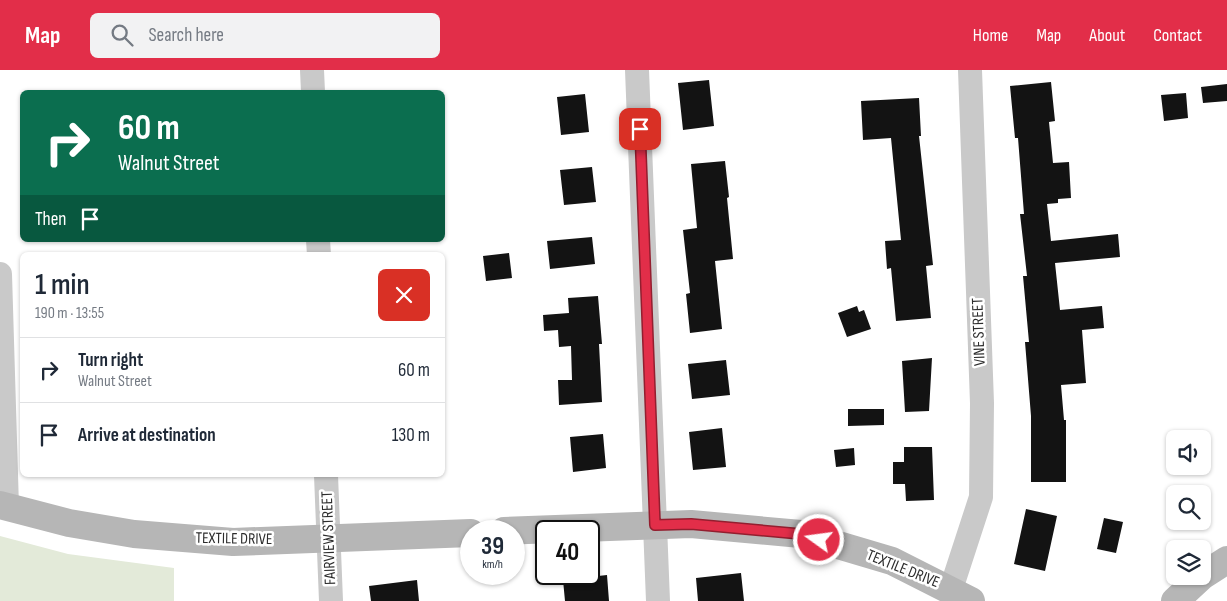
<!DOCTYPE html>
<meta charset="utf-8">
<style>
:root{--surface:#fff;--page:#f2f2f3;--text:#1f2937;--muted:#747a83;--line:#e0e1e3;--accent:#e22e49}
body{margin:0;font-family:"Sofia Sans Condensed",sans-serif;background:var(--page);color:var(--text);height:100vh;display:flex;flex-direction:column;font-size:19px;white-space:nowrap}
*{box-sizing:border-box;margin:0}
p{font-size:16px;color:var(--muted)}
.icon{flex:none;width:28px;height:28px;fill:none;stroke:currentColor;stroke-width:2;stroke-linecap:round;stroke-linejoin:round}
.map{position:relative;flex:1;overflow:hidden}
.panel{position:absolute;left:20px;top:182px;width:425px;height:225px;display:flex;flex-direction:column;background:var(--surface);border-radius:8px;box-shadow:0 1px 4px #0004}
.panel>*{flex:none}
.banner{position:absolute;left:20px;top:20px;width:425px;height:152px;border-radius:8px;box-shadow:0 1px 4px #0004;background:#0b6e4f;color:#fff;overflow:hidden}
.fabs{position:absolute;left:1166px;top:360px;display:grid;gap:10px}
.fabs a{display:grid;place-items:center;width:45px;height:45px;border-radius:8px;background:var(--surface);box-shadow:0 1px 4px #0004;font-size:25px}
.speed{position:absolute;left:460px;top:450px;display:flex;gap:10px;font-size:25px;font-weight:700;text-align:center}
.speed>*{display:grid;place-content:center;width:65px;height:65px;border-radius:50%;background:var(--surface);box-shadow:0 1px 4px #0004;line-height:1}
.speed small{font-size:12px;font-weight:400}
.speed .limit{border:2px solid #111;border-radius:8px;background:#fff;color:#111}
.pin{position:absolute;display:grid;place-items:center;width:42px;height:42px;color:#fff;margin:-21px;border-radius:10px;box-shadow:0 2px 8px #0006}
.me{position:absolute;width:55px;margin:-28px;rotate:284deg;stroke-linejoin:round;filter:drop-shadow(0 0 4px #0008)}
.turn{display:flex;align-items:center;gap:18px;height:105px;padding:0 15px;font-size:22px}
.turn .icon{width:65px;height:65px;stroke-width:2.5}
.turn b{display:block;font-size:35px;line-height:42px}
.then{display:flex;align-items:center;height:48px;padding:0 15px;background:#0003;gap:10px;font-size:19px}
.round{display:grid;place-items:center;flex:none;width:52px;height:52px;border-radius:8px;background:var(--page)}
.summary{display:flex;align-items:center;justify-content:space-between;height:85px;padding:0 15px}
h1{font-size:30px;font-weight:600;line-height:38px}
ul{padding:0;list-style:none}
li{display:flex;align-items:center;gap:15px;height:65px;padding:0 15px;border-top:1px solid var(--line)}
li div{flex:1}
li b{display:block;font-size:19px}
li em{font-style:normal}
header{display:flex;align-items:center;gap:30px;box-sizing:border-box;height:70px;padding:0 25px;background:var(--accent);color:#fff}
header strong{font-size:24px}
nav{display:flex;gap:28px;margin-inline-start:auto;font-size:18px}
.search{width:350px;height:45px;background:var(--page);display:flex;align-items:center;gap:12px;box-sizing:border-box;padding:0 18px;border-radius:8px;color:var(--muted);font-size:19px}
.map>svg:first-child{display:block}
.green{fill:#e3ead9}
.building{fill:#131313}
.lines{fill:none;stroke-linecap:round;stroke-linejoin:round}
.street{stroke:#c9c9c9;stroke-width:24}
.secondary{stroke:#b6b6b6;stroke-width:28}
.route-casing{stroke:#931e2f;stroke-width:12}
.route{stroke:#e22e49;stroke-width:9}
.labels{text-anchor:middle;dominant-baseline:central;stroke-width:5;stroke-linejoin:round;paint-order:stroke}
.street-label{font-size:16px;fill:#2c2c2c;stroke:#fff}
</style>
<header>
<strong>Map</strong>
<div class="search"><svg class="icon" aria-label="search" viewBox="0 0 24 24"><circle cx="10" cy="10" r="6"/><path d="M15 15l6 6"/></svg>Search here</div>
<nav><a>Home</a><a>Map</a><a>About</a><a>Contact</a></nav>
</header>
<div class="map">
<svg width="1227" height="531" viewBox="0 0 1227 531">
<rect width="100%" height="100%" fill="#fff"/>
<!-- green -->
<path class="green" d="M0 466 68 484 174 498V531H0Z"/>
<!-- building -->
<path class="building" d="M709 10 714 56 683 60 678 13Z
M1051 12 1055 51 1049 52 1053 93 1069 92 1071 128 1058 129V133L1047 134 1051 171 1118 164 1120 187 1055 193 1060 240 1102 236 1104 258 1082 260 1086 313 1061 315 1064 350H1066V412H1031V346L1025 272H1029L1023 206H1027L1020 144H1024L1018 68H1015L1010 16Z
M1227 14V31L1203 33 1201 17Z
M1186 23 1188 48 1164 51 1161 25Z
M585 24 589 62 561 65 557 27Z
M919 28 921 66H919L933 195 926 196 931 248 896 251 891 198 887 199 885 171 901 170 891 68 863 70 861 31Z
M725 91 729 127 727 128 733 189 715 191 722 259 690 263 686 224 690 223 683 160 697 158 691 94Z
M592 97 596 132 564 135 560 100Z
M592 167 595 194 550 199 547 171Z
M509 183 512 208 486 211 483 186Z
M598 226 602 274H599L602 332 559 335 558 310H572L571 276 559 277 558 260 544 261 543 245 569 243 568 228Z
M857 236 859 242 864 240 871 259 847 267 838 243Z
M932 288 929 341 905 342 902 291Z
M726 290 730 325 692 329 688 294Z
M848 339H884V355L848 356Z
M722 358 726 397 693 400 689 362Z
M603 364 606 398 573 402 570 367Z
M904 377H932L934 430 906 431 905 414H893V392H904Z
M854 378 855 395 836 397 834 380Z
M1026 439 1057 446 1045 501 1014 494Z
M1104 448 1123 452 1116 483 1097 479Z
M741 503 744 531H698L696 508Z
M607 505 609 531H565L563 510Z
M417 510 419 531H371L369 516Z"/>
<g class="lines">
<!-- street -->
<path class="street" d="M312 0 313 22
M637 0 658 531
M318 170 319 185
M0 204 7 437
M326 405 331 531
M951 519 981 427 982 333 970 0"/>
<!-- secondary -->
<path class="secondary" d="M0 435 69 453 134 464 233 472 471 463
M504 461 691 454 801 464 892 491 971 531
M1202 506 1227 490
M1175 531 1202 506"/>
</g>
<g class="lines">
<defs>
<path id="route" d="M640 59 655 455 691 454 801 464 819 470"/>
</defs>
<!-- route casing -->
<use href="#route" class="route-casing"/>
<!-- route -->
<use href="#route" class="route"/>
</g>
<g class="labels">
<!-- street labels -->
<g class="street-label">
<text transform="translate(979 262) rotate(-92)">VINE STREET</text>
<text transform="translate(329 468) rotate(-92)">FAIRVIEW STREET</text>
<text transform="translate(234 469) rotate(1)">TEXTILE DRIVE</text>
<text transform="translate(903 499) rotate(22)">TEXTILE DRIVE</text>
</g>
</g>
</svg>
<div class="fabs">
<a><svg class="icon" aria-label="sound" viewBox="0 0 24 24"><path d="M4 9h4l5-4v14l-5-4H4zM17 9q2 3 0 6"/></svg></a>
<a><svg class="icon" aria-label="search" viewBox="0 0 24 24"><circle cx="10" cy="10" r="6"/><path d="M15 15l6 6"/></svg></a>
<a><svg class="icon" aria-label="layers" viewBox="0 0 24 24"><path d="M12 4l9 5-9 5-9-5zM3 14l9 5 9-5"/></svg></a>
</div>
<div class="speed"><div>39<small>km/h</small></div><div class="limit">40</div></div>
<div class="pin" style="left:640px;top:59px;background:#d93025"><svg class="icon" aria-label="arrive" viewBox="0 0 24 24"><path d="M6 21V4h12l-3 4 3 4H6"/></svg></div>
<svg class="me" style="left:819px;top:470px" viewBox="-20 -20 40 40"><circle r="17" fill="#e22e49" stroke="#fff" stroke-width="3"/><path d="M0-11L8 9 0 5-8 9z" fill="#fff"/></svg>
<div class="banner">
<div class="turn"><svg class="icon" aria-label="right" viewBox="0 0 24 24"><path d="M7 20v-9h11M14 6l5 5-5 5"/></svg><div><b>60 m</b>Walnut Street</div></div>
<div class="then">Then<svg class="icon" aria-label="arrive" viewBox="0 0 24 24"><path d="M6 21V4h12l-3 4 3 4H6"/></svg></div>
</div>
<section class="panel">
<div class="summary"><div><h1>1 min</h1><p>190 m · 13:55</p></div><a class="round" style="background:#d93025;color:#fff"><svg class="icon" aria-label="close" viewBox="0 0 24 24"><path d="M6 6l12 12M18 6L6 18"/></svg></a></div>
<ul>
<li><svg class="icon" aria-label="right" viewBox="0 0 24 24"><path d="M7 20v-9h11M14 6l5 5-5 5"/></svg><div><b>Turn right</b><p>Walnut Street</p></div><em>60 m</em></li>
<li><svg class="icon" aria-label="arrive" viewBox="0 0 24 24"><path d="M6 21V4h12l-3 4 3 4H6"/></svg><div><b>Arrive at destination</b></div><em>130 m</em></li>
</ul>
</section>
</div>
